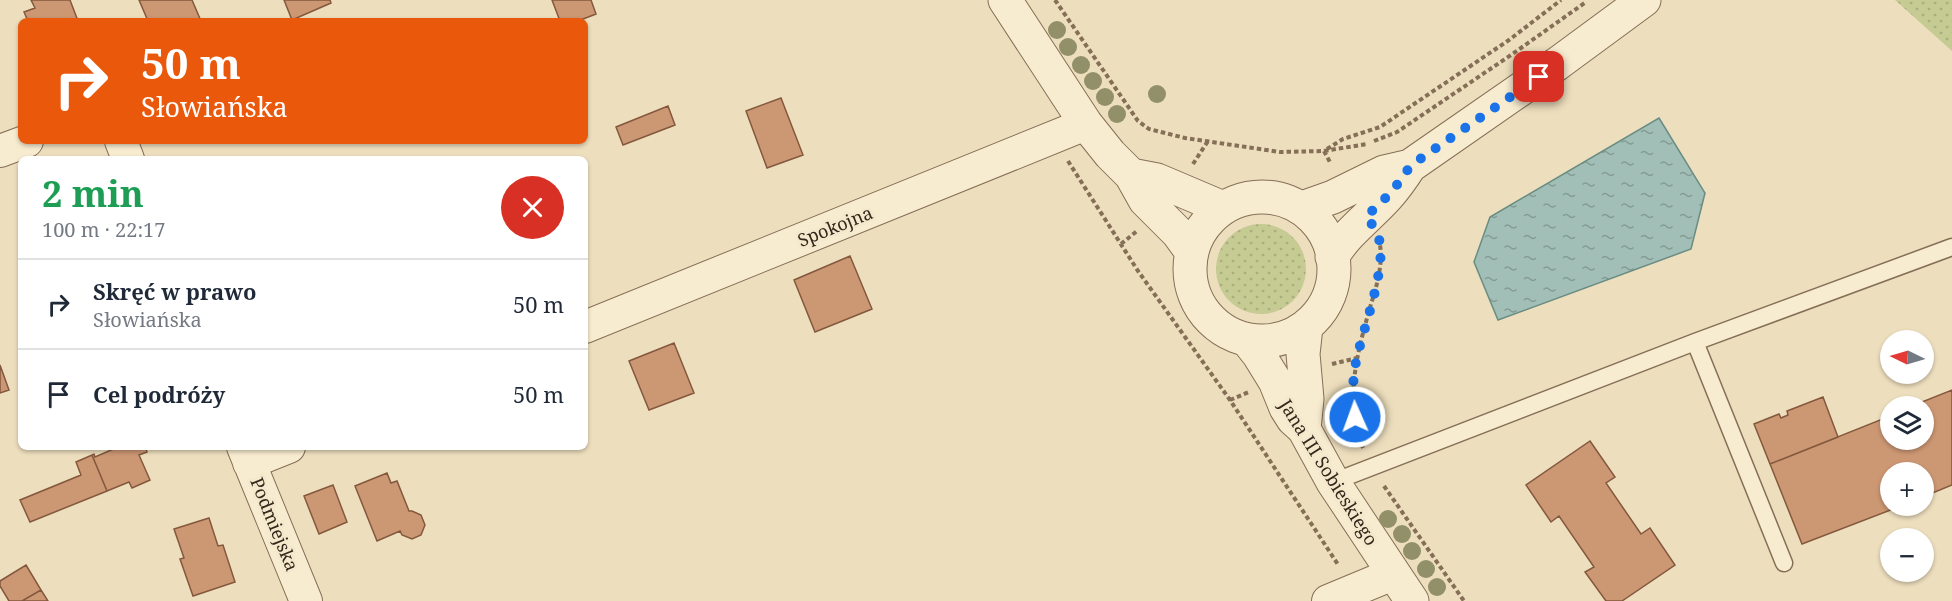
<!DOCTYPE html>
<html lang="pl">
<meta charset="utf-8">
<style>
:root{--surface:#fff;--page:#f2f2f3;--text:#1f2937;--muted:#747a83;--line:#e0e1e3}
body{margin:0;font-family:"Noto Serif",serif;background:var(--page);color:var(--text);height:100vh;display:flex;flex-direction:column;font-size:22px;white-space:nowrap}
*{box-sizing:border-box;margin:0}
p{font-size:20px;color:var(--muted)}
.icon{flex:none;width:33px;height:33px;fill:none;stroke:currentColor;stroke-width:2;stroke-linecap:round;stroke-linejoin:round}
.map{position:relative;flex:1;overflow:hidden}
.details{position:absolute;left:18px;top:156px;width:570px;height:294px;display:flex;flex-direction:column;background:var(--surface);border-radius:9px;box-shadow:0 2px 4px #0004}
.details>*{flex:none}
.banner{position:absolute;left:18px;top:18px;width:570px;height:126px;border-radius:9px;box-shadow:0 2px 4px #0004;background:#ea580c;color:#fff;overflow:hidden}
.needle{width:39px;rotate:275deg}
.buttons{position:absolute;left:1880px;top:330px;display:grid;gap:12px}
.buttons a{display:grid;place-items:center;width:54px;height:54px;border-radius:50%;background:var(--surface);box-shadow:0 2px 4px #0004;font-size:30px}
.pin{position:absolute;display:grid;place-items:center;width:51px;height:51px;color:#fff;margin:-26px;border-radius:12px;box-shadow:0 3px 9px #0006}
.me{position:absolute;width:66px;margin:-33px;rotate:358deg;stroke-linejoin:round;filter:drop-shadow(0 0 4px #0008)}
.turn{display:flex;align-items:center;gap:21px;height:126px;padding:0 24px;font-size:27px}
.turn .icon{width:78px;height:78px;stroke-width:2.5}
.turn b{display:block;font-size:42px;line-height:51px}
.round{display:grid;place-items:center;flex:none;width:63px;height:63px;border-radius:32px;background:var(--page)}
.headline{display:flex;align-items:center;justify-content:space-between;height:102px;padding:0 24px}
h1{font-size:36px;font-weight:700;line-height:45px;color:#1e9e55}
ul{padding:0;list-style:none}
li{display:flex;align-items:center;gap:18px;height:90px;padding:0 24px;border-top:2px solid var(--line)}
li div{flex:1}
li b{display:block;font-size:22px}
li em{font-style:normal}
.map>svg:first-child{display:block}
.grass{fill:url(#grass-dots)}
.water{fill:url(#water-ripples);stroke:#698c83;stroke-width:1.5}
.building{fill:#cc9773;stroke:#84583d;stroke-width:1.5}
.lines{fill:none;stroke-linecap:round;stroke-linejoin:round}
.service-casing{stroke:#856f57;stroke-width:19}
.minor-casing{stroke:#856f57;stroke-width:34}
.tertiary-casing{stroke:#856f57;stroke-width:35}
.path{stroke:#856f57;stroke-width:4;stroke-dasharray:4.5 3;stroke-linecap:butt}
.service{stroke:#f8ecd0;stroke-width:16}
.minor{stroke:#f8ecd0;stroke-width:32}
.tertiary{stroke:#f8ecd0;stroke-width:33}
.tree{fill:#919068}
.route{stroke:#1a73e8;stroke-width:10;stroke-dasharray:0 18}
.labels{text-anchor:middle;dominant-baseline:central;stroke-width:6;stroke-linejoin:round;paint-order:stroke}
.street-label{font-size:18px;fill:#34271b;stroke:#f5e9cd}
</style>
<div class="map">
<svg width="1952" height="601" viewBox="0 0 1952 601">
<defs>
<pattern id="grass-dots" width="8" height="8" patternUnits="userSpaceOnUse" patternTransform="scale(1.5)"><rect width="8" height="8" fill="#c5cb92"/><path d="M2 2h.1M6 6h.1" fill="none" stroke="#aaae7d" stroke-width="1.8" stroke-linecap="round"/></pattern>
<pattern id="water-ripples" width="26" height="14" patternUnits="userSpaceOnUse" patternTransform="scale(1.5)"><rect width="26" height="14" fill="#a1bfb6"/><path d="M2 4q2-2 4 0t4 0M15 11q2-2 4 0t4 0" fill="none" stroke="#849b93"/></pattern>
</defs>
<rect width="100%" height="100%" fill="#eddebd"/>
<!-- grass -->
<path class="grass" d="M1895 0H1952V51Z
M1216 269a45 45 0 1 1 90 0a45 45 0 1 1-90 0Z"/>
<!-- water -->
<path class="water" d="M1659 118 1705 193 1691 249 1498 320 1474 262 1490 217Z"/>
<!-- building -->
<path class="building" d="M31 0H70L78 21H28L24 12 35 8Z
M139 0H192L201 21H148Z
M284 0H330L331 3 292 20Z
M552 0H591L596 14 578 21H560Z
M781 98 803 155 767 168 746 111Z
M668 106 675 125 623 145 616 127Z
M850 256 872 309 815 332 794 280Z
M674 343 694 393 649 410 629 361Z
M0 365 9 390 0 393Z
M1952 390V485L1923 497V472H1890V506H1901L1802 544 1770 464 1890 416V440H1923V406H1912Z
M1823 397 1838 437 1770 464 1754 424 1779 414 1781 418 1788 415 1787 411Z
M1590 441 1615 477 1606 483 1641 534 1650 528 1675 565 1622 601H1606L1585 572 1594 567 1559 516 1551 522 1526 485Z
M118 447H145L147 452 139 455 150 480 132 488 129 482 107 491 92 455 94 454 95 457Z
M92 455 107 491 30 522 20 500 81 475 76 462Z
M387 473 391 483 397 481 409 511H412L421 515 425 525 421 535 412 539 402 535 400 531 377 541 355 486Z
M333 485 347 522 319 534 304 496Z
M209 518 218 546 223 545 235 582 193 596 180 559 184 558 174 529Z
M26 565 41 590 22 601H9L0 586V581Z
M41 590 48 601H22Z"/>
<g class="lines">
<defs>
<path id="service" d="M1695 342 1784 563
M1333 482 1695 342 1952 247"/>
<path id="minor" d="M121 141 128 159
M0 151 27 141
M585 327 1086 124
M243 447 306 601
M249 463 289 447
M1328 601 1393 574"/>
<path id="tertiary" d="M1005 0 1086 124 1110 154 1131 175 1145 200 1178 233 1191 251
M1131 175 1157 180 1223 208
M1190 269a72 72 0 1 1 144 0a72 72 0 1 1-144 0Z
M1302 208 1333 197 1384 172 1410 166 1557 64 1644 0
M1332 257C1348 231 1368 218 1387 197 1396 187 1403 177 1410 166
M1248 341 1259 355 1275 381 1286 408 1293 419 1304 429 1333 482 1412 601
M1304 429 1307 399 1303 354 1306 327"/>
</defs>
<!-- service casing -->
<use href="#service" class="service-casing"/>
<!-- minor casing -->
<use href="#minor" class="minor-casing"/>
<!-- tertiary casing -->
<use href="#tertiary" class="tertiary-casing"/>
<!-- path -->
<path class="path" d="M1055 0 1138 121 1149 129 1185 138 1280 152 1324 151 1331 164
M1374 141 1397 132 1511 55 1586 2
M1327 149 1343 139 1380 127 1509 40 1561 0
M1324 151 1367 144
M1068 161 1138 271 1230 400 1339 566
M1193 164 1208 141
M1121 244 1137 231
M1332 364 1357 358
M1230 400 1249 392
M1363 448C1343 401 1358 350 1371 304 1377 286 1383 263 1380 245
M1384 486 1464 601"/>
<!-- service -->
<use href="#service" class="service"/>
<!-- minor -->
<use href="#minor" class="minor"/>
<!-- tertiary -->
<use href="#tertiary" class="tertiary"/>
</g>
<!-- trees -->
<g class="tree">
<circle cx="1057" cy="30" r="9"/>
<circle cx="1068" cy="47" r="9"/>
<circle cx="1081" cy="65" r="9"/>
<circle cx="1093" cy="81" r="9"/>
<circle cx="1157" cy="94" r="9"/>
<circle cx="1105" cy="97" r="9"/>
<circle cx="1117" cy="114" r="9"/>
<circle cx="1388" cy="519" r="9"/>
<circle cx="1402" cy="534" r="9"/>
<circle cx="1412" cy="551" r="9"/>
<circle cx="1426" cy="569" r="9"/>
<circle cx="1437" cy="587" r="9"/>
</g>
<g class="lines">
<!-- route -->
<path class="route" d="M1355 417C1353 399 1352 379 1356 362 1362 331 1389 264 1378 236 1376 229 1370 222 1366 216 1384 201 1398 186 1410 166L1539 77"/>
</g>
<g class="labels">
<!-- street labels -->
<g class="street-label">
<text transform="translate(835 226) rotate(-22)">Spokojna</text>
<text transform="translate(1329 472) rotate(58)">Jana III Sobieskiego</text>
<text transform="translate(275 524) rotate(68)">Podmiejska</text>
</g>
</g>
</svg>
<div class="buttons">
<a><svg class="needle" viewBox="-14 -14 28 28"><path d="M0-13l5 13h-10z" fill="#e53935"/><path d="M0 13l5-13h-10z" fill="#747a83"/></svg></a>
<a><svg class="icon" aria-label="layers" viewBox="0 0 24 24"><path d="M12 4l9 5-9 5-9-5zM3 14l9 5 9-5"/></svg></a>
<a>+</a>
<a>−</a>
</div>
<div class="pin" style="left:1539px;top:77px;background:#d93025"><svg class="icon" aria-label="arrive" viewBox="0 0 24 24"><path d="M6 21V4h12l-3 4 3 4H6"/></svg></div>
<svg class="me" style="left:1355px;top:417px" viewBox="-20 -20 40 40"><circle r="17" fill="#1a73e8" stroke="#fff" stroke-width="3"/><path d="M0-11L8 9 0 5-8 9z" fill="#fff"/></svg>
<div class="banner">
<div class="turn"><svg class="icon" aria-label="right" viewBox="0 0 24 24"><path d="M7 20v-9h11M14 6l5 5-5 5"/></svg><div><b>50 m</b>Słowiańska</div></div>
</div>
<section class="details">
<div class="headline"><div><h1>2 min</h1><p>100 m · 22:17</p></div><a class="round" style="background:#d93025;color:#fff"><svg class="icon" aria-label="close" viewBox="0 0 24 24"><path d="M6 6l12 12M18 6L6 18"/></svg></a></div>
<ul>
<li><svg class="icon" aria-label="right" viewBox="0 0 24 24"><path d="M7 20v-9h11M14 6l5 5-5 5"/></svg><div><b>Skręć w prawo</b><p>Słowiańska</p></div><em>50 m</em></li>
<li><svg class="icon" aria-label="arrive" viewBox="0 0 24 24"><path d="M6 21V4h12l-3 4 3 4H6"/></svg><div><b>Cel podróży</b></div><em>50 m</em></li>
</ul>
</section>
</div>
